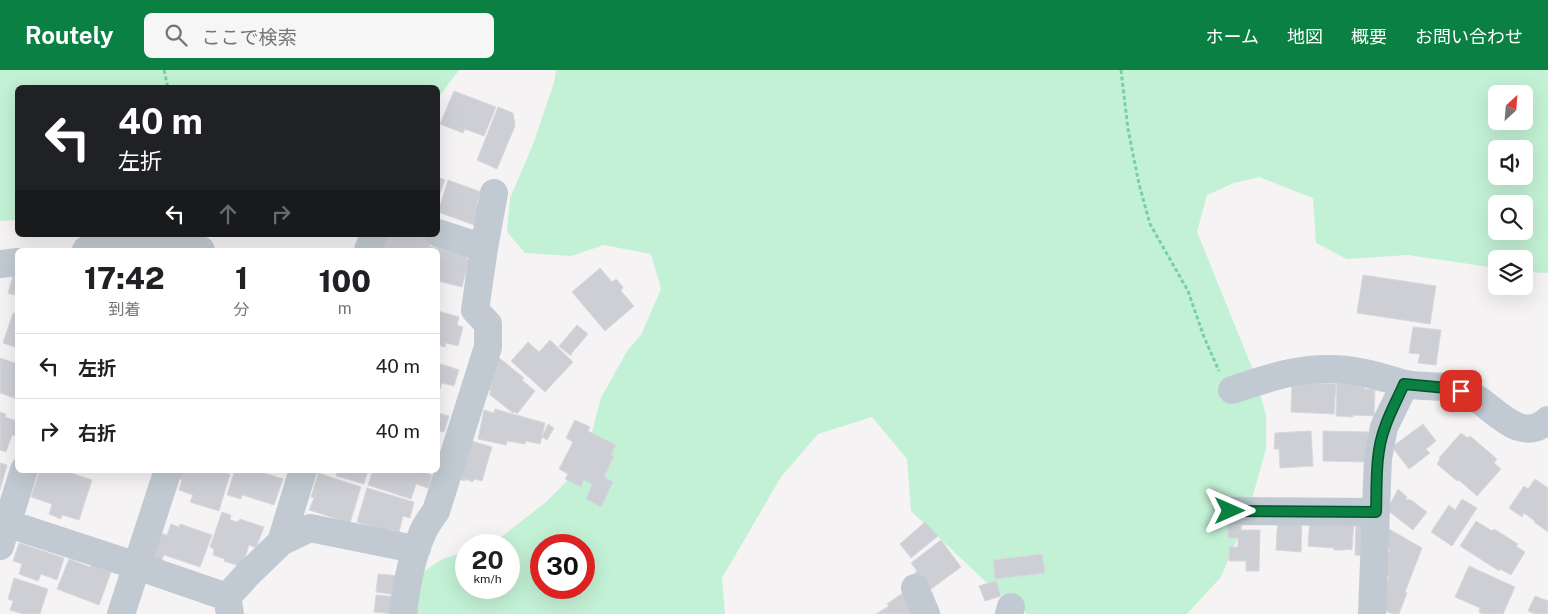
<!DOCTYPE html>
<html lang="ja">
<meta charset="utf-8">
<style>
:root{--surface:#fff;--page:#f6f6f6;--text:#202124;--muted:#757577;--line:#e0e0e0;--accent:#0b8043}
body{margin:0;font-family:"Public Sans","Noto Sans JP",sans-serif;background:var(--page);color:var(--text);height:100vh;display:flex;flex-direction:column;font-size:19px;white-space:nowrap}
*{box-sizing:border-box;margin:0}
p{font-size:16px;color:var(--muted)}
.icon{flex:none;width:28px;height:28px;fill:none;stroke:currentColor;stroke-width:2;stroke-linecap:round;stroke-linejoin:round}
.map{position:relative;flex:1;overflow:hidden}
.side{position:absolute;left:15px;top:178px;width:425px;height:225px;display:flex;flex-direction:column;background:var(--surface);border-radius:8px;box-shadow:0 5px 20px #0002}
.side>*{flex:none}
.hud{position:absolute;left:15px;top:15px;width:425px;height:152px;border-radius:8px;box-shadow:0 5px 20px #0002;background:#202124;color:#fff;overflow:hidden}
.needle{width:32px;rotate:26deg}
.tools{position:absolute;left:1488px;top:15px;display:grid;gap:10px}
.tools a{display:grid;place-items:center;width:45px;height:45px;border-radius:8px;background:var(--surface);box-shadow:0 5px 20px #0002;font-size:25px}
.speed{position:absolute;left:455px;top:464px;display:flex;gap:10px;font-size:25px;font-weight:700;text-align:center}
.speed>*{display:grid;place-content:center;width:65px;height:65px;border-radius:50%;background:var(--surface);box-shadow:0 5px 20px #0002;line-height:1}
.speed small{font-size:12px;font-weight:400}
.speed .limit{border:8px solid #d22;background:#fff;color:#111}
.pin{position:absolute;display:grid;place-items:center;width:42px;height:42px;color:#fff;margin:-21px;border-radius:10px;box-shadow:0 2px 8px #0006}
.me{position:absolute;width:55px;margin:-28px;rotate:90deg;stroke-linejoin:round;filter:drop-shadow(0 0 4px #0008)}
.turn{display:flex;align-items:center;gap:18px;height:105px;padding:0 20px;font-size:22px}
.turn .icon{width:65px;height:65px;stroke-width:2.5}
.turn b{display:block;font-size:35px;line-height:42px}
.lanes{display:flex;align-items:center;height:48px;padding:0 20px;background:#0003;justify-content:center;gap:25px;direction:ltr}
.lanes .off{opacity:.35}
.eta{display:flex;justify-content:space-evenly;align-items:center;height:85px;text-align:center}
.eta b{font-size:30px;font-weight:800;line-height:35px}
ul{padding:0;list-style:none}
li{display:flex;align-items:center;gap:15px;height:65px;padding:0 20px;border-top:1px solid var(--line)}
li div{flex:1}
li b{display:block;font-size:19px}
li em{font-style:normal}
header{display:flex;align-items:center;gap:30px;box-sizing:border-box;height:70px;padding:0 25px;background:var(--accent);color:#fff}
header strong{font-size:24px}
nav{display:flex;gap:28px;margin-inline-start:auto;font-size:18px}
.search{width:350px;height:45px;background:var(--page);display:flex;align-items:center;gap:12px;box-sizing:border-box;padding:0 18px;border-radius:8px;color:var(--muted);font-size:19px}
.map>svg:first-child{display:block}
.green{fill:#c3f1d5;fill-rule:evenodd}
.building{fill:#cdcfd5;stroke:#d7d9de}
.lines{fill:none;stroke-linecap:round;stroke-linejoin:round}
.path{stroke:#7ad0a6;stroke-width:3;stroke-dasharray:4 2.5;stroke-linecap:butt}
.minor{stroke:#c1cad2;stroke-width:28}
.route-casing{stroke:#07532c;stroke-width:12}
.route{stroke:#0b8043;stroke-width:9}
</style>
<header>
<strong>Routely</strong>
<div class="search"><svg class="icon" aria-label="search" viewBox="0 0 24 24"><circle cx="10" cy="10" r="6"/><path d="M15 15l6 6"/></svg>ここで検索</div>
<nav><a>ホーム</a><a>地図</a><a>概要</a><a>お問い合わせ</a></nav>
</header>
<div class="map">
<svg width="1548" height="544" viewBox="0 0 1548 544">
<rect width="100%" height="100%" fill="#f5f3f3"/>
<!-- green -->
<path class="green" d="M0 0H459L438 28V18H18L17 150 0 151Z
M556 0H1548V203L1524 202V189H1496V198L1408 185 1347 189 1316 173 1313 128 1259 107 1234 113 1207 125 1197 162 1253 300 1266 345V379L1248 443 1221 507 1187 544H1027L987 513 911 441 907 389 872 347 818 364 781 407 722 508 725 544H414L406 514 442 489 466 482V518H509V475H491L546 432 568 410 590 369 601 328 627 281 641 265 661 219 651 184 604 175 571 186 525 183 507 162 510 128 532 77 554 13ZM1496 24H1524V51H1496ZM1496 79H1524V106H1496ZM1496 134H1524V161H1496ZM541 475H584V518H541Z"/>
<!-- building -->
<path class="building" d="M454 21 496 37 484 66 465 59 463 63 440 54Z
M498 37 513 43 515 56 497 99 477 90Z
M438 107 445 110 438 129Z
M448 110 481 122 477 132 485 135 474 155 438 142Z
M383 165H417L432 170 428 180H378Z
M430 176 451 182 470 180 467 189 469 190 462 217 438 211V180H430Z
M600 198 612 212 616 209 623 217 621 221 634 236 605 261 572 222Z
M1363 205 1436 216 1430 254 1357 243Z
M13 206 18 208V226L8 223Z
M438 241 459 247 457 255 463 257 458 276 446 273 445 277 438 275Z
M13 243 18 245V278L3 273Z
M577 255 588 264 571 284V286L559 276Z
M1413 257 1441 260 1436 295 1418 293 1420 284 1409 283Z
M550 270 573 292 545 322 511 291 528 272 539 282Z
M497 286 524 308 522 310 535 321 517 344 515 342 513 343 489 324 491 321 484 316Z
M0 288 18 294V329L0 323Z
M438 293 459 300 454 316 442 313 439 322H438Z
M1337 310 1364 316V319H1375L1374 346 1353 345V347L1336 346Z
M1292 312 1336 314 1334 344 1291 342Z
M495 339 545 353 542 367 548 354 554 358 547 370 542 367 540 374 526 371 525 374 507 371 506 375 478 369 484 340 494 343Z
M0 342 6 344 5 347 17 351 15 355 18 356V362L16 366 12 365 6 382 0 380Z
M438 343 449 346 444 362 438 361V362Z
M575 350 590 357 588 361 616 375 611 385 614 386 604 407 613 412 601 437 586 429 592 414 584 410 581 417 565 409 568 404 559 399 573 372 566 368Z
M1423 354 1436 371 1426 379 1430 383 1409 399 1392 377Z
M1311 361 1313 396 1280 398 1279 379H1274L1275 363Z
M1323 361 1368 362V392L1323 391Z
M1461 363 1468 368 1470 366 1497 389 1494 393 1501 399 1477 426 1459 410 1457 411 1437 394 1440 389 1439 388Z
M464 369 492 377 482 411 474 409 473 412 465 409V411L452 407Z
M0 393 7 395 0 420Z
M40 400H61L92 410 79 450 62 445 61 449 49 444 52 434 31 427Z
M177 400H215L230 404 219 441 190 432 193 425 179 420 182 410 175 408Z
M235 400H255L283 409 274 435 242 425 241 429 227 425Z
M338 400 351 403 352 400H368L364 414 336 406Z
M373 400H417L432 405 428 418 416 414 411 429 368 415Z
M318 403 361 417 350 453 309 440 314 428 311 427Z
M1535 409 1548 418V462L1534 452 1535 451 1524 443 1522 447 1509 438 1524 416 1528 419Z
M367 418 414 432 410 448 403 446 399 462 390 459 389 462 357 452Z
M1398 419 1407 427 1405 429 1411 430 1427 442 1413 460 1387 440Z
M1462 429 1477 438 1452 476 1431 462 1449 435 1455 440Z
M222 442 231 445 230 450 238 452 240 449 264 457 256 478 249 475 242 497 224 491 225 489 213 485 214 479 210 477Z
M1278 446 1302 447 1301 482 1276 480Z
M1310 446 1354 449 1352 480 1345 479V480H1334V478L1308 476Z
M1356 447 1370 448 1369 486 1355 485Z
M1476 451 1492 461 1494 459 1518 474 1516 476 1525 482 1511 505 1500 499 1499 501 1460 476Z
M925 452 938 466 911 488 900 474Z
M171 454 179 457 180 454 212 465 200 497 164 485 161 492 148 487 156 462 167 465Z
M1228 455H1241V460H1260L1259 501H1246V491H1229V477H1238V468H1228Z
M1389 459 1422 478 1405 522 1407 523 1399 544H1393L1377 538 1389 507 1379 501 1390 480 1380 475Z
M941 470 961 497 927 522 914 504 917 501 911 493Z
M19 473 64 488 57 510 41 504 38 511 19 504 22 494 13 491Z
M1042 484 1045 503 995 509 993 490Z
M69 489 90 497 92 495 111 502 99 535 57 519Z
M1469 496 1515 517 1503 544H1483L1479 542 1480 538 1455 527Z
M378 504 400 506 398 525 376 522Z
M14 508 48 519 40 544H23L10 540 13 531 8 529Z
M996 511 1001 526 985 531 979 516Z
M903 523 917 544H876L889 536 887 534Z
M376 525 400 527 395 544 374 542Z
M1535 526 1548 531V544H1535L1528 541Z"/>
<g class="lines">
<!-- path -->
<path class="path" d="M164 0 168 18
M1121 0 1128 59 1139 114 1150 154 1188 221 1204 267 1219 301"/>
<!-- minor -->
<path class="minor" d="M438 163 484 178
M86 180 125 173 164 171 201 180
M368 180 374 165
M0 194 18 192
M1232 320C1271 307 1305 295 1347 300 1359 302 1372 304 1384 308 1391 309 1398 313 1406 314 1424 318 1445 314 1462 321 1468 324 1474 327 1479 330 1499 344 1523 373 1548 350
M1230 441 1376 442
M0 451 137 496 227 527
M281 472 310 458 404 477 417 478
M0 476 24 400
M915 518 926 544
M121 544 168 400
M230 544 227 527 247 505 281 472 303 400
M403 544C406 518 411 488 422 464 425 456 431 448 436 441L488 277V254L475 240 484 178 494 123
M1009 544 1011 537
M1372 544 1378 388 1384 357 1405 314"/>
</g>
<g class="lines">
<defs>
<path id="route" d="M1230 441 1376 442C1377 414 1375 383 1385 357 1390 342 1398 328 1404 314L1447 318 1461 321"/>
</defs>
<!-- route casing -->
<use href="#route" class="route-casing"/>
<!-- route -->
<use href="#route" class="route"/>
</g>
</svg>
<div class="tools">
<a><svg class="needle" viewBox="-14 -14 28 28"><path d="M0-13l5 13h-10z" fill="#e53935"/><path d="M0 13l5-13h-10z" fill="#757577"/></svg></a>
<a><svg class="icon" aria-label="sound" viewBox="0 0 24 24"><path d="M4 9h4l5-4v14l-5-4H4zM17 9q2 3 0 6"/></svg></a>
<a><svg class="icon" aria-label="search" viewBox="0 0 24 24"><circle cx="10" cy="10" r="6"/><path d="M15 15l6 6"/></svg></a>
<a><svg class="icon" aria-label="layers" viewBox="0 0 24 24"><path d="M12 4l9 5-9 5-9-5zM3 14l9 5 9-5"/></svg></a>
</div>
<div class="speed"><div>20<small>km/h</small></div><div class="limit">30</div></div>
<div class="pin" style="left:1461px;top:321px;background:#d93025"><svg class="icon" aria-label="arrive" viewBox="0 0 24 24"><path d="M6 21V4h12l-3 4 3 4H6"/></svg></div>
<svg class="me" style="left:1230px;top:441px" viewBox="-20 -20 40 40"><path d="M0-17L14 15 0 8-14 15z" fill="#0b8043" stroke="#fff" stroke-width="4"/></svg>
<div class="hud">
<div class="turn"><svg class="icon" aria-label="left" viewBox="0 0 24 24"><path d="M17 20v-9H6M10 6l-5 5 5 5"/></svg><div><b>40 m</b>左折</div></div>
<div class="lanes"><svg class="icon" aria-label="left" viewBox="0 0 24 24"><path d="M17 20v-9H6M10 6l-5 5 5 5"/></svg><svg class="icon off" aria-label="ahead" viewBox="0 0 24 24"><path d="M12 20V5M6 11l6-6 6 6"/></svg><svg class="icon off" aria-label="right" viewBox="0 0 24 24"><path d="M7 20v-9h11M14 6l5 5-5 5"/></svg></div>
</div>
<section class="side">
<div class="eta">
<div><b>17:42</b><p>到着</p></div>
<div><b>1</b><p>分</p></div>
<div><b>100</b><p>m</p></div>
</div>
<ul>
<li><svg class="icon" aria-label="left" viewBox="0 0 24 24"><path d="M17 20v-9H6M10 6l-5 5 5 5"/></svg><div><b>左折</b></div><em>40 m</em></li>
<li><svg class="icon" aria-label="right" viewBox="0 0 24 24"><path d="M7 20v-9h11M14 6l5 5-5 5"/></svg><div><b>右折</b></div><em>40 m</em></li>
</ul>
</section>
</div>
